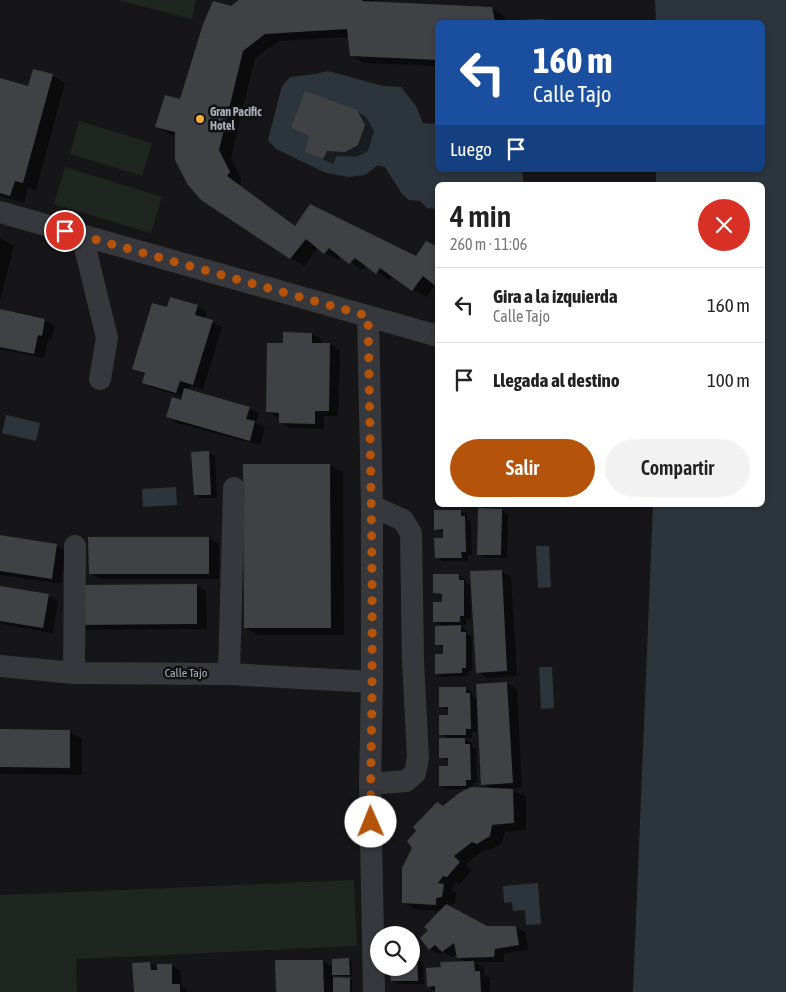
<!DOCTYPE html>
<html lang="es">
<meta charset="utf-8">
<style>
:root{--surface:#fff;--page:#f2f2f2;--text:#222;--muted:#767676;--line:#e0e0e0;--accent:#b45309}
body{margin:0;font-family:"Asap Condensed",sans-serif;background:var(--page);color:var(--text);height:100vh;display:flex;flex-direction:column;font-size:19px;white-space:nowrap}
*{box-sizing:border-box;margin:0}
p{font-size:16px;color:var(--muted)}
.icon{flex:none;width:28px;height:28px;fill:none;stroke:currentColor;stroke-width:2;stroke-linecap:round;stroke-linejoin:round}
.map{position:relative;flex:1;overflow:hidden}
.side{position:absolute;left:435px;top:182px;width:330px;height:325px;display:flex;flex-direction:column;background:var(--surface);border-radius:8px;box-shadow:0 1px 4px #0004}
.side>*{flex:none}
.guide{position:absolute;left:435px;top:20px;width:330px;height:152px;border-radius:8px;box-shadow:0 1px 4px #0004;background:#1a4fa0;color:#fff;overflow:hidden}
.buttons{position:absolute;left:370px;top:926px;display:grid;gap:10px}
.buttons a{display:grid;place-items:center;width:50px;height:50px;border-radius:50%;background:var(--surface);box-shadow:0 1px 4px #0004;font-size:25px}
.pin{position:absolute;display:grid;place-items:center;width:42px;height:42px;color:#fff;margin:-21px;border:2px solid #fff;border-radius:50%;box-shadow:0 1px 5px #0007}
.me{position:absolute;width:55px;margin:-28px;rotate:359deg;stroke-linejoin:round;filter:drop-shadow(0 0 4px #0008)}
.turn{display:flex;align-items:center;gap:18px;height:105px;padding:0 15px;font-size:22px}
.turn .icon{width:65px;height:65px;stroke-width:2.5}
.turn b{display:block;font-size:35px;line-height:42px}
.then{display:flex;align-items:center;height:48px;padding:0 15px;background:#0003;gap:10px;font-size:19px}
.round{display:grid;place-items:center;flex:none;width:52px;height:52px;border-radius:26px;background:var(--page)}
.head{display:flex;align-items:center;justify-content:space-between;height:85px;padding:0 15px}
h1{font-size:30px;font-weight:600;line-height:38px}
.primary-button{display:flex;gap:10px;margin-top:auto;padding:10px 15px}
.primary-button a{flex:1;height:58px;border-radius:30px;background:var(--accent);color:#fff;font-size:20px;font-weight:600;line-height:58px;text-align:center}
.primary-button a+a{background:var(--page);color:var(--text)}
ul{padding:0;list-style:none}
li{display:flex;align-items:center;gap:15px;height:75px;padding:0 15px;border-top:1px solid var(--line)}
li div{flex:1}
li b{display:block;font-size:19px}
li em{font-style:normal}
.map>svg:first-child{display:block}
.green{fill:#1e261f}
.water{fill:#2c353c}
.shadow{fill:#0007;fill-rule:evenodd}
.building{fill:#404145}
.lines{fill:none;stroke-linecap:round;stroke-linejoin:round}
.minor{stroke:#37383d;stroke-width:22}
.route{stroke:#b45309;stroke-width:9;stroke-dasharray:0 16.2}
.poi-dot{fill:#f2b134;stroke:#111113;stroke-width:2}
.labels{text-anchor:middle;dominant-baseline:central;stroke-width:5;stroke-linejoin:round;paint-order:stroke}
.poi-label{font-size:12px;font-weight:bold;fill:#a8adb8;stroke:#111113;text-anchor:start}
.street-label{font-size:12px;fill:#a8adb8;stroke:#111113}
</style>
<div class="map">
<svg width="786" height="992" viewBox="0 0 786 992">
<rect width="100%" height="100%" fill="#161618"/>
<!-- green -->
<path class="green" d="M118 0H196L192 19Z
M79 121 152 143 142 176 70 154Z
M65 167 162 197 151 233 54 204Z
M354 880 357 946 76 959 77 992H0V895Z"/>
<!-- water -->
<path class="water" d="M655 0H786V992H633L653 505H762V185H656V170H762V22H656Z
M328 71 383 86 401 87 416 106 423 123 435 124 437 123 438 170H522L524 185H438L437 209 427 208 420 201 409 200 402 194 385 167 378 165 365 175 349 177 326 173 276 149 268 140 282 86 290 77 315 74Z
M6 415 40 423 36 441 2 433Z
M176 487 177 505 143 507 142 489Z
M536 546H549L551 587 538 588Z
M539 667H552L554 708 541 709Z
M538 883 541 924 526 925 525 910 513 911 512 902 504 903 503 886Z"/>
<!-- shadow -->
<path class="shadow" d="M241 0H374V3L491 8 504 16 506 21 544 20 549 22H438V66L364 63 351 55 349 37 279 41 255 58 231 158 242 180 239 185 296 227 416 258 435 285 426 297 393 276 389 280 367 266 362 270 341 256 337 260 318 248 304 266 291 258 176 135 169 134 157 126 181 100 232 8Z
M34 70 53 76 65 83 36 190 28 187 24 203 0 196V80L29 88Z
M356 111 366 117 374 131 368 151 356 157 337 156 333 164 307 152 311 137Z
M0 238 14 246 0 301Z
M197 306 207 312 205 319 222 327 203 390 190 386 188 391 249 408 259 413 256 423 265 427 260 445 177 423 167 417 181 401 183 397 153 388 144 382 146 375 134 369 168 309Z
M0 311 45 320 55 326 51 341 48 340 44 358 0 349Z
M312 334 322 340V344H330L340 350 338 416H324V429L290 428 280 422V417H277L267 411 284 344Z
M209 453 215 456 217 498H201L195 495Z
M330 465 343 472 344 635H258L245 627Z
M502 510 508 514 507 558H485L479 554Z
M460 511 467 515V519L471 521 472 555H468V561H442L436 557 445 539 444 532 436 529Z
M0 537 56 545 66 551 61 584 0 575Z
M209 538 219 544V579H100L90 573Z
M501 571 511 577 517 676 487 678 477 672Z
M434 575H459L465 579 466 583 470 585 471 619H466V625H458L467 630V634L472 637V671H468V676L443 677 436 673 445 655V648L436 644 444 627 435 621 443 604V596L434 593Z
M197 586 206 591 207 629 87 630 77 624Z
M0 587 48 595 58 601 53 633 0 624Z
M507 683 517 689 522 788 511 789 526 797V830L505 832 502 843 491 850 485 849 466 864 472 870 460 884 456 882 451 890 456 893 455 904 449 905V907L486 928 516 927 526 933 528 950 504 954V962H474L484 968V975L490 978V992H436L428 986 442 968 468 963 458 957 457 954 452 957 443 952 440 955 430 949 422 938 429 930 441 911 416 910 403 902 443 807 470 789H447L441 786 449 767V761L440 757 449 739 441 734 449 717V710L440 706 465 688 472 692V696L478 699ZM477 714H479L483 784 492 789H472L473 783H477L476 749 472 747V743L463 738H472V732H477Z
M0 731 70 732 82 739V775L0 774Z
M417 959 423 963 424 984H398L392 981V968H411Z
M349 960 352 961V976H336L333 974V979H349L352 980V992H277L323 961 333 967Z
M150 963 158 968 172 965 181 971 182 986 189 992H132H135Z"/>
<!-- building -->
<path class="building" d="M239 0H362V1L492 7 495 21 544 19 545 22H438V60L350 56 347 29 265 34 243 51 219 150 230 172 227 176 295 226 310 204 416 256 426 241 438 247V288L423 276 412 291 380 268 376 274 355 258 349 264 329 248 324 254 306 239 290 259 201 200 188 185 175 160V132L155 127 165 95 180 99 203 24 213 1 231 6Z
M33 69 53 74 23 183 15 181 10 196 0 193V78L28 86Z
M305 91 357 110 365 125 358 145 345 152 327 151 323 159 305 152 309 136 291 127Z
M170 297 198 305 195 315 213 320 193 385 180 381 176 393 142 383 145 373 132 369 152 303 167 307Z
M0 309 45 319 42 336 38 335 34 354 0 347Z
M283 332 312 333V343H330L329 411H315V424L279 423V413L266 412 267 343H283Z
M184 388 250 407 246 419 255 421 250 441 166 417 172 397 181 400Z
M209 451 211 495H194L191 452Z
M243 464H330L331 628H244Z
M478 508 502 509 501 555H477Z
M434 510H461V516H465L466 552H461L462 558H435L434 538H443V529L434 530Z
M0 535 57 544 52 579 0 571Z
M88 537H209V574H89Z
M502 570 507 671 476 673 470 571Z
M433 574H459V580H464V616H460V622H433V602H442V594L433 593Z
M197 584V624L76 625 75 585Z
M0 586 49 594 43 628 0 621Z
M461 625V632H466V668H462V673L435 674V654H443V645H435V626Z
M507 682 513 783 481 785 476 684Z
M439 687H466V693H470L471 729H466V735H439V715H448V707H439Z
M0 729 70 730V768L0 767Z
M439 738H465V744H470L471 780H466V786H439V766H448V758H439Z
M471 787 513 789 514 823 492 825 490 836 477 844 472 842 454 856 460 862 447 877 443 876 438 883 444 884 442 897 436 898V905L402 903V868L412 848 407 841 416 831 413 827 437 802 443 806 459 793Z
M446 904 487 926H516L519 945 495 949 494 957 457 958 454 943 442 952 435 945 429 950 420 938 428 930 424 927Z
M349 958 350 975H332V959Z
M411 958H417L418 981H391L390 968H411Z
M275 960H323L324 992H276Z
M474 961 475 971H480L481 992H435V986L427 987 426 968 441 967 440 962Z
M150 962 151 970H157V964H172V984H180V992H134L132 963Z
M333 977 350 978V992H333Z"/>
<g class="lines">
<!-- minor -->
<path class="minor" d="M0 212 438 336
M82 235 107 338 100 379
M368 316 372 506V682L370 784 374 992
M0 666 74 673 229 674 372 682
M74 673 75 546
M229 674 234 488
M370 784 406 781 415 773 418 758 413 660 411 533 403 520 372 506"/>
</g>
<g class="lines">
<!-- route -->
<path class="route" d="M65 231 368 316C370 438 373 559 372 681 372 728 370 775 371 822"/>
</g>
<!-- markers -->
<circle class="poi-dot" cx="200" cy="119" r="5"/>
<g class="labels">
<!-- poi labels -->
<g class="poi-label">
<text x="210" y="112">Gran Pacific<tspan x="210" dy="14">Hotel</tspan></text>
</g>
<!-- street labels -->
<g class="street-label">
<text x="186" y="673">Calle Tajo</text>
</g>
</g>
</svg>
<div class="buttons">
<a><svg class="icon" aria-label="search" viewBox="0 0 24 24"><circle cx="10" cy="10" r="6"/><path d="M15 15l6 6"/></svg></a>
</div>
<div class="pin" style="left:65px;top:231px;background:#d93025"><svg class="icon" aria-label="arrive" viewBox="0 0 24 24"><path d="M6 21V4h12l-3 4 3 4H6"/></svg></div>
<svg class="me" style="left:371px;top:822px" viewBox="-20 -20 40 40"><circle r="19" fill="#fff"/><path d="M0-13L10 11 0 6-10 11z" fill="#b45309"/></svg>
<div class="guide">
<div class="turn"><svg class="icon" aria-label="left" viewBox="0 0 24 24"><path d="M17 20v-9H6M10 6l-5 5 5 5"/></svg><div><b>160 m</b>Calle Tajo</div></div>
<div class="then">Luego<svg class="icon" aria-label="arrive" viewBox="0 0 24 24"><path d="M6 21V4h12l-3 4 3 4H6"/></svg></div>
</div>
<section class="side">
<div class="head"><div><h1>4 min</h1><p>260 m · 11:06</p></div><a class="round" style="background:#d93025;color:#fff"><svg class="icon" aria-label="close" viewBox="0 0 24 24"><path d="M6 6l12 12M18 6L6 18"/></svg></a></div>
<ul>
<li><svg class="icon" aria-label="left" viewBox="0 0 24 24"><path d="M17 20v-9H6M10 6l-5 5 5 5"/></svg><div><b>Gira a la izquierda</b><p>Calle Tajo</p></div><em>160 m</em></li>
<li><svg class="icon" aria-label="arrive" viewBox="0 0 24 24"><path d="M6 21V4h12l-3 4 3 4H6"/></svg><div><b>Llegada al destino</b></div><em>100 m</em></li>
</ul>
<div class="primary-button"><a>Salir</a><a>Compartir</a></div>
</section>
</div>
